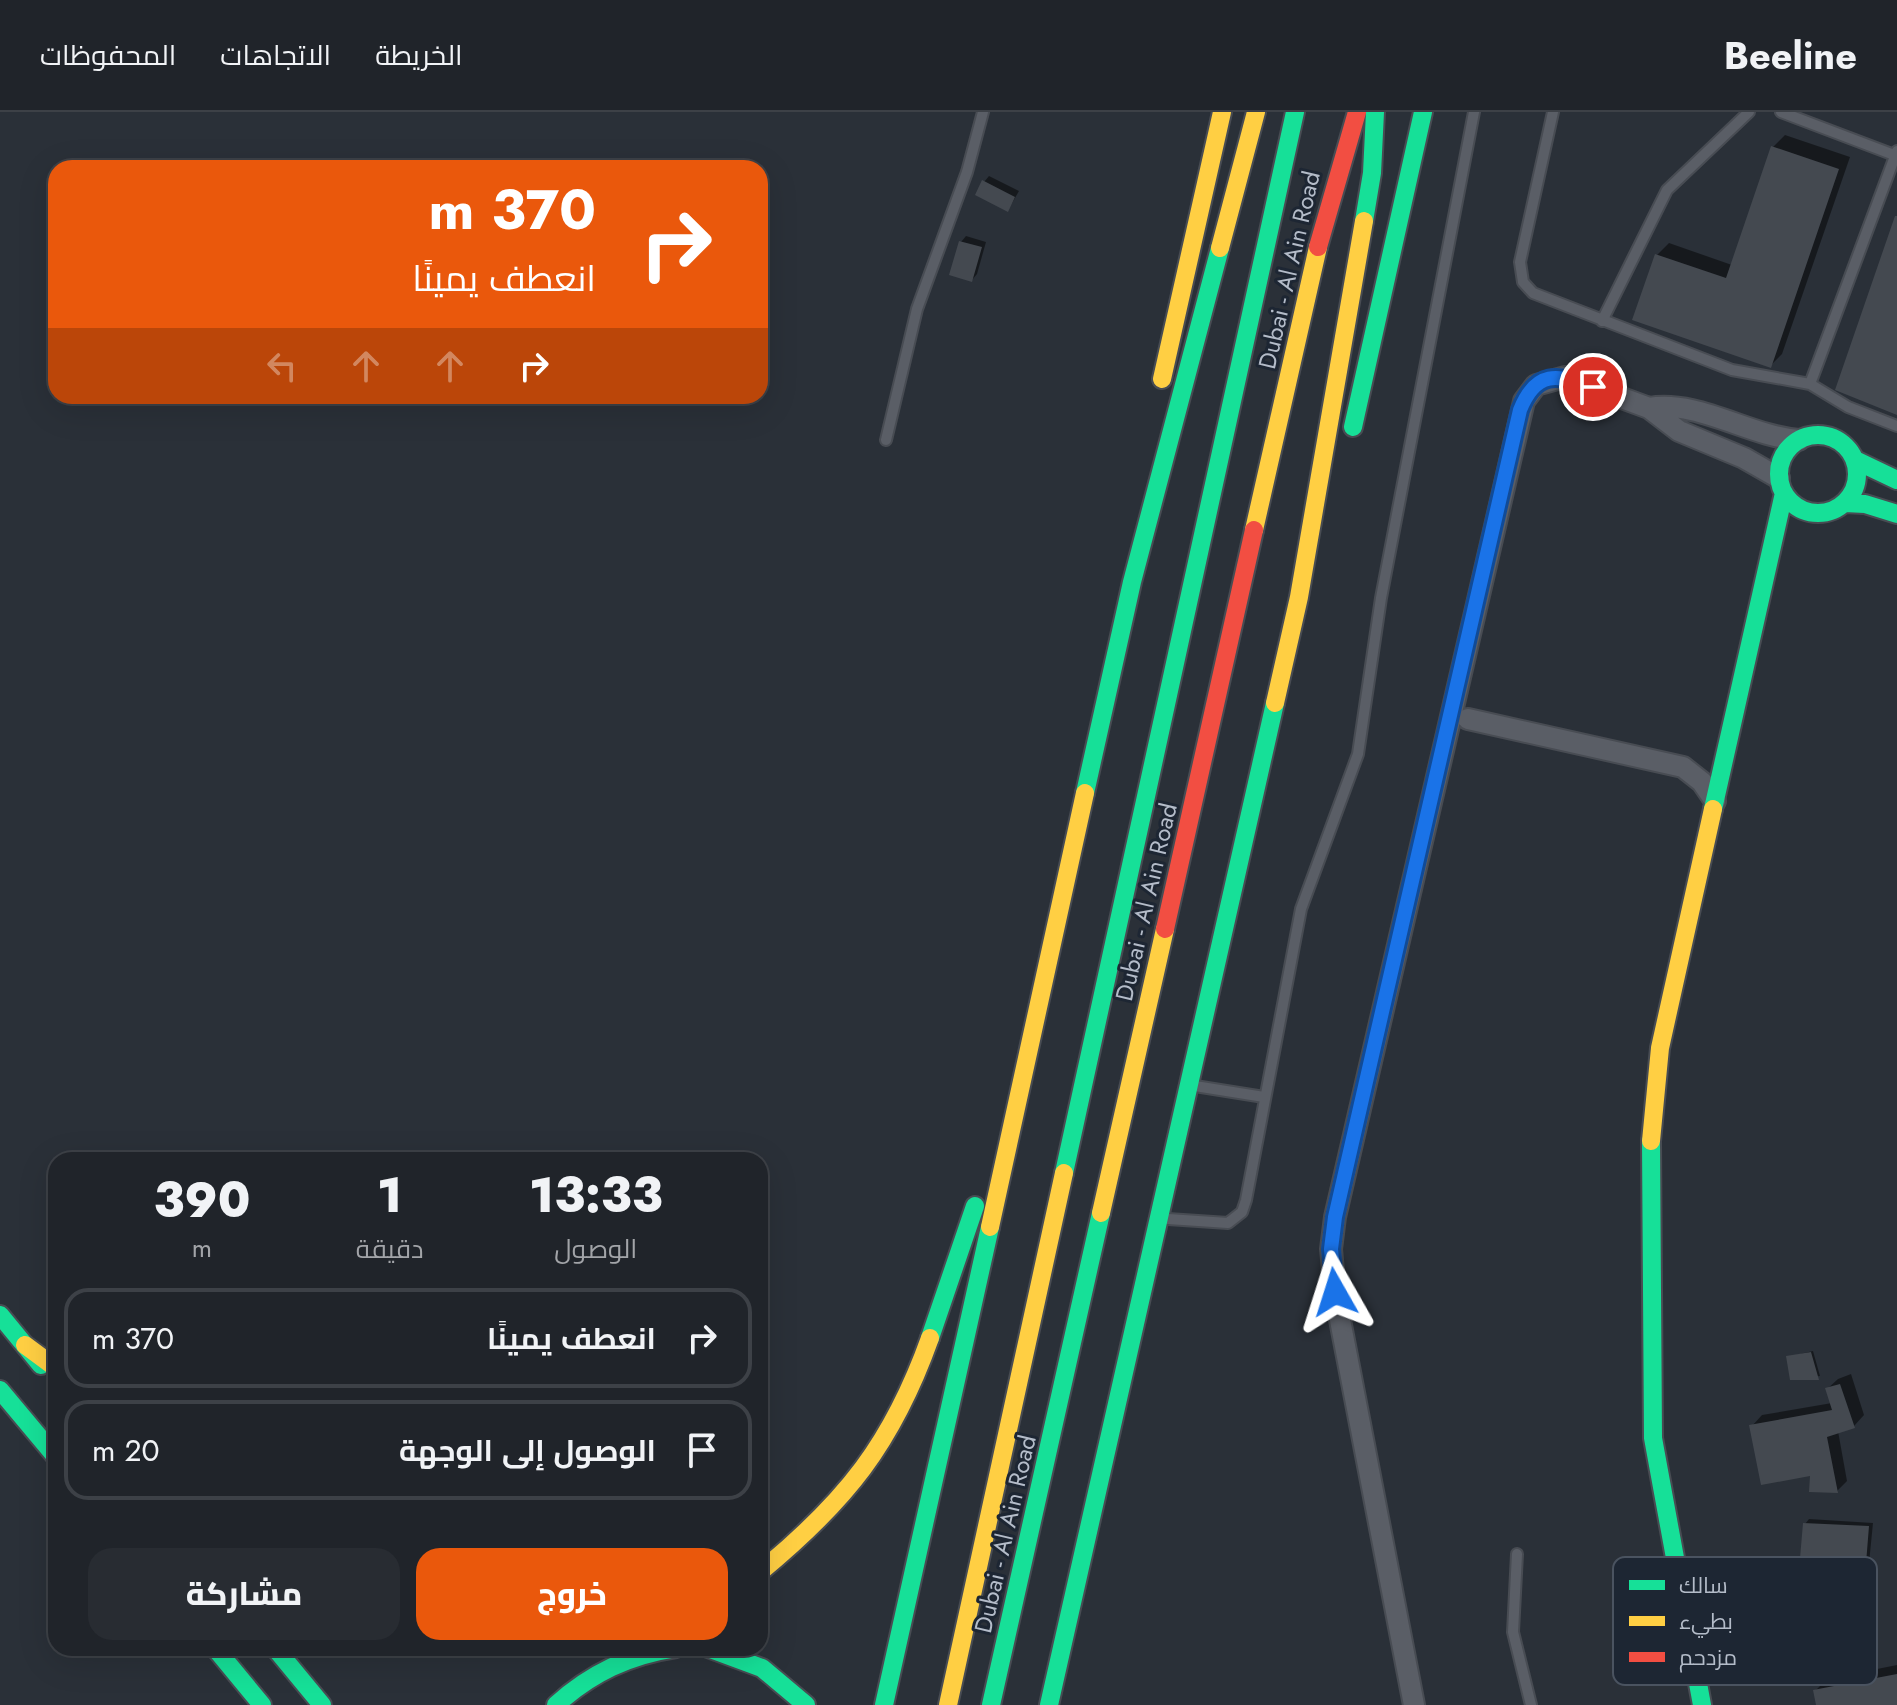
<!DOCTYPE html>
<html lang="ar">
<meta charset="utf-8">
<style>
:root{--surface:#20242a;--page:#282c32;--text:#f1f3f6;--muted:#a2a4a8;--line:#3d4147;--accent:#ea580c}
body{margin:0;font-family:Jost,Cairo,sans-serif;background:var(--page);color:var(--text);direction:rtl;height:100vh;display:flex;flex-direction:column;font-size:30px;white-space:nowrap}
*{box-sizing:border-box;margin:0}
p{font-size:26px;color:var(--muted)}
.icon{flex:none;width:44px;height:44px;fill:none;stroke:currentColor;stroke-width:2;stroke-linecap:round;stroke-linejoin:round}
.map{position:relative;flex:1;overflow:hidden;direction:ltr}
.details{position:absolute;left:48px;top:1040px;width:720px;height:504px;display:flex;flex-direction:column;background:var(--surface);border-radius:24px;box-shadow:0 8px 32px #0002,0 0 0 2px var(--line);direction:rtl}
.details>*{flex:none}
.top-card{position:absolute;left:48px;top:48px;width:720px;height:244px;border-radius:24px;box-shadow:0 8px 32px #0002,0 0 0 2px var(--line);direction:rtl;background:#ea580c;color:#fff;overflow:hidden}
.pin{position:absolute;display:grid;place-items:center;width:68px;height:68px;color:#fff;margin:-34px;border:4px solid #fff;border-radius:50%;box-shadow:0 2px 8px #0007}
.me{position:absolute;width:88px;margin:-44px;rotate:354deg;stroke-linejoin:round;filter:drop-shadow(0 0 6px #0008)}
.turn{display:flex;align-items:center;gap:28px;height:168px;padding:0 40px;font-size:36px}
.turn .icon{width:104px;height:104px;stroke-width:2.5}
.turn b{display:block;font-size:56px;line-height:68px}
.lanes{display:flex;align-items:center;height:76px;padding:0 40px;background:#0003;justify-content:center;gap:40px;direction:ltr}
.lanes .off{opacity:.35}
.eta{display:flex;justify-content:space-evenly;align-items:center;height:136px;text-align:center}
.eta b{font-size:48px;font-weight:800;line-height:56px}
.action{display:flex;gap:16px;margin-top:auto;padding:16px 40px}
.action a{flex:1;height:92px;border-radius:24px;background:var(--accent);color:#fff;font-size:32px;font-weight:800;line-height:92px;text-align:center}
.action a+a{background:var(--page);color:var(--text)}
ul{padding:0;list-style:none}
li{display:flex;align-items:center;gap:24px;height:100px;margin:0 16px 12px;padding:0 24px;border:4px solid var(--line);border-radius:24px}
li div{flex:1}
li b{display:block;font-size:30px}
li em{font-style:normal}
header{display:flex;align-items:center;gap:48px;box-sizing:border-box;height:112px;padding:0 40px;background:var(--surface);border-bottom:2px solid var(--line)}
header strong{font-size:38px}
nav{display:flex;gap:44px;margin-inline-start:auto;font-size:28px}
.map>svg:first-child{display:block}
.shadow{fill:#0007}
.building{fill:#444950}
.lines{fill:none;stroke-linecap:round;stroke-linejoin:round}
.lane-casing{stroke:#484c53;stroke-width:14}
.street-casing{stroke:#484c53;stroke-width:24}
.fast-casing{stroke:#484c53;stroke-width:22}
.slow-casing{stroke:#484c53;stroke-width:22}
.jam-casing{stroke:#484c53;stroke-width:22}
.lane{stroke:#5a5e66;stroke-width:10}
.street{stroke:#5a5e66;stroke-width:20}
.fast{stroke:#16e098;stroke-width:18}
.slow{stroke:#ffcf43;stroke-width:18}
.jam{stroke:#f24e42;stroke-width:18}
.route-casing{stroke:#114b97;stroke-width:20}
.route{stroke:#1a73e8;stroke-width:14}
.labels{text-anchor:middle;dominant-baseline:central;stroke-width:6;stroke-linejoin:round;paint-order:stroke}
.street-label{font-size:24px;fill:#b4bcc9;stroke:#1d2633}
.key{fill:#1d2633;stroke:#4a5360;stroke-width:2}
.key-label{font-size:22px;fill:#b4bcc9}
</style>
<header>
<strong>Beeline</strong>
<nav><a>الخريطة</a><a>الاتجاهات</a><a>المحفوظات</a></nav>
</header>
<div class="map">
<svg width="1897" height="1593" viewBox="0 0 1897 1593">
<rect width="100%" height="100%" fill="#2a3038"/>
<!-- shadow -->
<path class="shadow" d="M1785 23 1850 45 1782 242 1770 254 1657 143 1669 131 1732 153 1773 35Z
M989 64 1019 79 1008 98 984 70Z
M966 124 986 130 977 162 972 168 961 130Z
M1813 1239 1820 1264 1792 1266 1788 1245Z
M1851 1262 1864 1303 1854 1314 1838 1319 1847 1369 1837 1379 1752 1314 1762 1303 1832 1291 1827 1277 1838 1267Z
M1809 1407 1873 1411 1866 1482 1862 1487 1819 1469 1805 1412Z
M1897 1553V1591L1818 1593 1815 1579 1827 1567Z"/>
<!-- building -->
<path class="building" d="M1771 34 1839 57 1771 256 1632 208 1655 142 1726 166Z
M982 68 1015 85 1008 100 975 83Z
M1895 104H1897V303L1835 278Z
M959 129 982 135 972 170 949 163Z
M1811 1240 1819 1268H1790L1786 1244Z
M1840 1272 1855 1316 1827 1325 1838 1381 1809 1380 1810 1364 1761 1373 1749 1313 1832 1298 1825 1276Z
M1803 1411 1869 1414 1863 1489 1816 1486 1817 1471 1798 1470Z
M1897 1562V1593H1816L1813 1578Z"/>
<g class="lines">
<defs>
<path id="lane" d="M1553 0 1520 150 1523 170 1533 181 1732 258 1810 272 1848 295 1897 314
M1781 0 1897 44
M1602 209 1667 78 1749 0
M1810 272 1897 39
M886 328 917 197 967 60 983 0
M1195 974 1264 985
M1168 1107 1228 1111 1242 1100 1246 1088 1301 797 1358 642 1381 486 1474 0
M1517 1442 1513 1520 1531 1593"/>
<path id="street" d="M1649 296C1700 288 1748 324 1799 328
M1468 607 1683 655 1702 670 1715 689
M1335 1180 1331 1137 1335 1105 1524 289 1536 273 1565 265 1649 296 1679 319 1744 346 1779 366
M1336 1187 1414 1593"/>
<path id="fast" d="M1364 109 1372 61 1375 0
M1353 315 1423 0
M1779 362a39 39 0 1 1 78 0a39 39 0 1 1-78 0Z
M1855 348 1897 368
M1845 391 1865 392 1897 402
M1085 681 1132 470 1220 136
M1713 697 1784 381
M1651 1029 1653 1326 1702 1593
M1064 1061 1295 0
M0 1203 41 1253
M930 1226 975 1094
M0 1278 56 1345
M215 1536 262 1593
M275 1536 322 1593
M708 1536 762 1556 806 1593
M556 1593C591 1561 629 1543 676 1536
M884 1593 990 1115
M991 1593 1101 1101
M1049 1593 1275 591"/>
<path id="slow" d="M1220 136 1256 0
M1162 267 1222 0
M1254 418 1318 135
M1275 591 1299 485 1364 109
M1651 1029 1660 936 1713 697
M1101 1101 1165 817
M990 1115 1085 681
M25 1233 56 1256
M760 1460C846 1389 892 1332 930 1226
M948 1593 1064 1061"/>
<path id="jam" d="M1318 135 1357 0
M1165 817 1254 418"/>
</defs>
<!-- lane casing -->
<use href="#lane" class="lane-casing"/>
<!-- street casing -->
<use href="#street" class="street-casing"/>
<!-- fast casing -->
<use href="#fast" class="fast-casing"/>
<!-- slow casing -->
<use href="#slow" class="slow-casing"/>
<!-- jam casing -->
<use href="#jam" class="jam-casing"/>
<!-- lane -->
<use href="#lane" class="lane"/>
<!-- street -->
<use href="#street" class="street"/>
<!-- fast -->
<use href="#fast" class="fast"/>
<!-- slow -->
<use href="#slow" class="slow"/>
<!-- jam -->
<use href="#jam" class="jam"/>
</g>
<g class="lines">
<defs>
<path id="route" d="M1335 1180 1331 1137 1335 1105 1520 298C1536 258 1557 262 1593 275"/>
</defs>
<!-- route casing -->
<use href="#route" class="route-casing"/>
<!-- route -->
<use href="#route" class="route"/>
</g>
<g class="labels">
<!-- street labels -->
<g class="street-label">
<text transform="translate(1289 158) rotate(-77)">Dubai - Al Ain Road</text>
<text transform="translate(1146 790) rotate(-77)">Dubai - Al Ain Road</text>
<text transform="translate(1005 1422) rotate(-77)">Dubai - Al Ain Road</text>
</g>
</g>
<!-- legend -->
<rect x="1613" y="1445" width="264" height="128" rx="12" class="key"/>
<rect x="1629" y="1468" width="36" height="10" fill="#16e098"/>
<rect x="1629" y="1504" width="36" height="10" fill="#ffcf43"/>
<rect x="1629" y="1540" width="36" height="10" fill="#f24e42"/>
<g class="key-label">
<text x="1679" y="1481">سالك</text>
<text x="1679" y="1517">بطيء</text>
<text x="1679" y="1553">مزدحم</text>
</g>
</svg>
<div class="pin" style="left:1593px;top:275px;background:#d93025"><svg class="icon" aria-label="arrive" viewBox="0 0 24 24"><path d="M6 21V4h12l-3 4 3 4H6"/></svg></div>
<svg class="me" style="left:1335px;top:1180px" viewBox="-20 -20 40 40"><path d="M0-17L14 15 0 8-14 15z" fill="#1a73e8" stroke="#fff" stroke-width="4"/></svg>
<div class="top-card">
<div class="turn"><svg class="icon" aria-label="right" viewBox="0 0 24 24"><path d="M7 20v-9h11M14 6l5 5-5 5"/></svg><div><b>370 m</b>انعطف يمينًا</div></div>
<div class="lanes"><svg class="icon off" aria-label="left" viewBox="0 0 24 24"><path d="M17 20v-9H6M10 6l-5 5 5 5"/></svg><svg class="icon off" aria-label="ahead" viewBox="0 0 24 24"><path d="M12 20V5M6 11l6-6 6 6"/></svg><svg class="icon off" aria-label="ahead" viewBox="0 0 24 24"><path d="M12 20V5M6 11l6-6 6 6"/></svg><svg class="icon" aria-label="right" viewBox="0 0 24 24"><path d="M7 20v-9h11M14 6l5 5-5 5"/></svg></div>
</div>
<section class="details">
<div class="eta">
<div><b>13:33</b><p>الوصول</p></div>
<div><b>1</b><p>دقيقة</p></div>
<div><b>390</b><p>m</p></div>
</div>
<ul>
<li><svg class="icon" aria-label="right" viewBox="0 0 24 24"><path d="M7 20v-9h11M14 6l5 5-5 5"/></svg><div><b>انعطف يمينًا</b></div><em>370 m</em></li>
<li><svg class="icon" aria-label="arrive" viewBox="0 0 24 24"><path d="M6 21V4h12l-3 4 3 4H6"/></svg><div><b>الوصول إلى الوجهة</b></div><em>20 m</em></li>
</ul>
<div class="action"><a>خروج</a><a>مشاركة</a></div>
</section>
</div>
